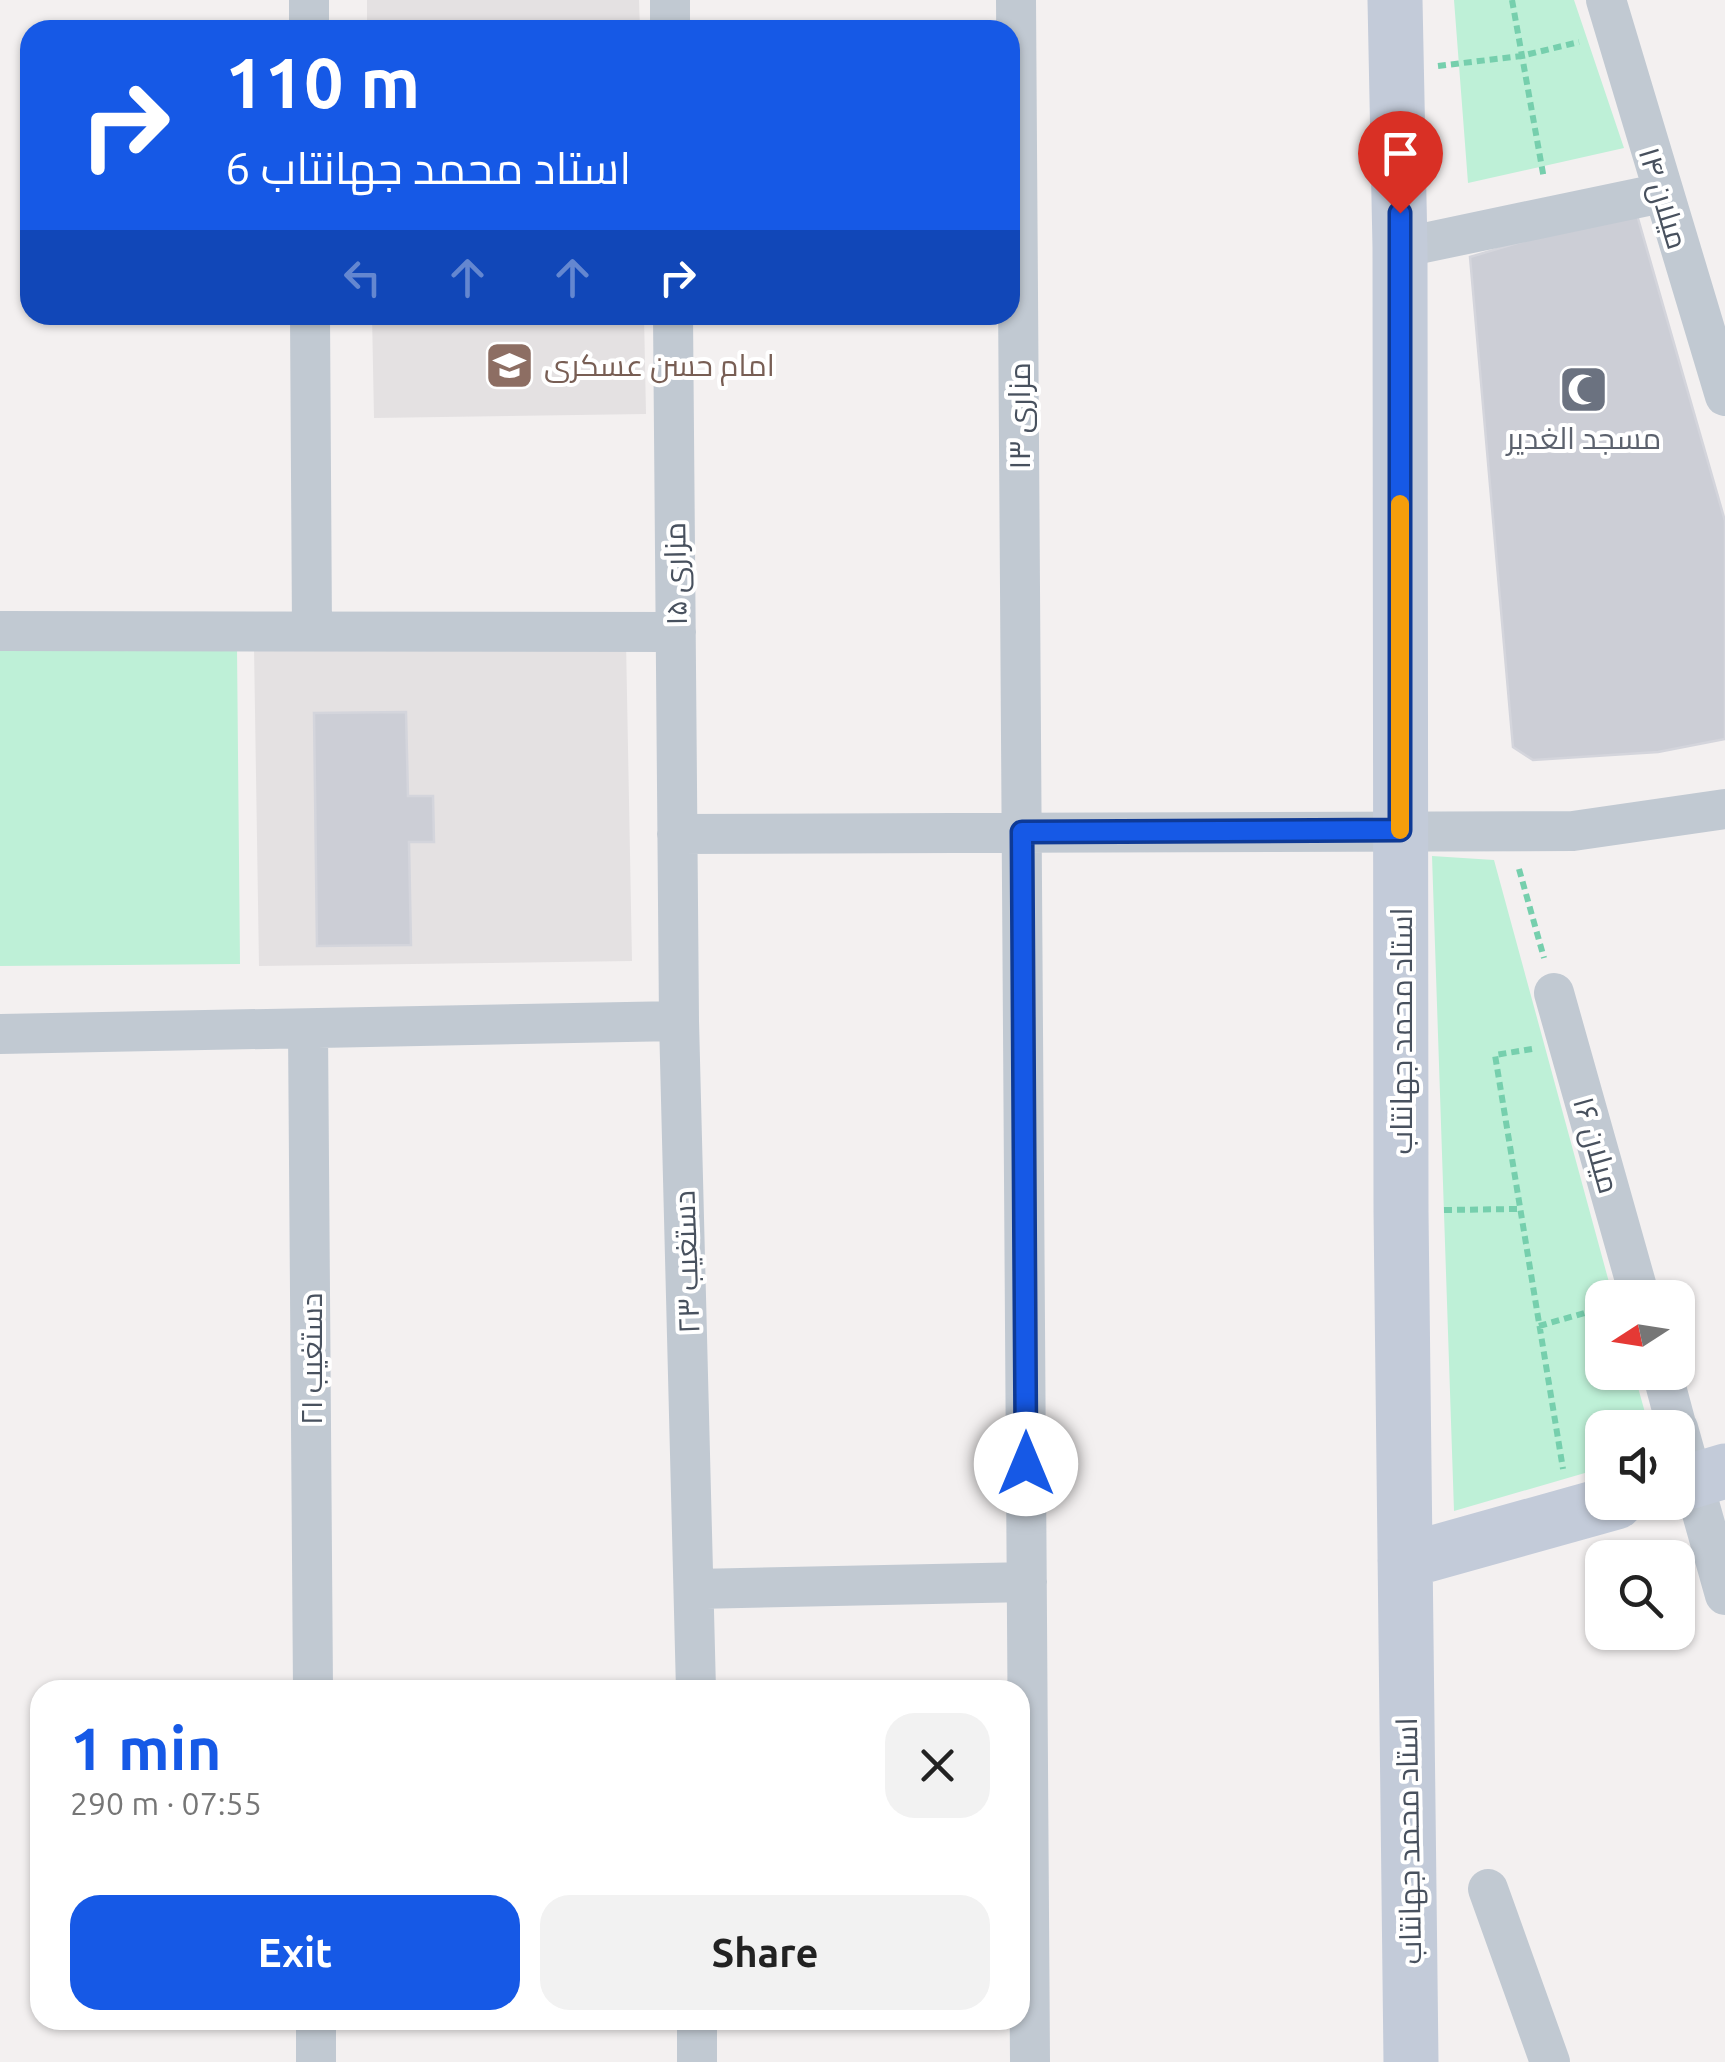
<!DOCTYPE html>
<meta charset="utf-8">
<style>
:root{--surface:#fff;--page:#f2f2f2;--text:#222;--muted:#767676;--accent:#1659e6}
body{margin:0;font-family:Ubuntu,Cairo,sans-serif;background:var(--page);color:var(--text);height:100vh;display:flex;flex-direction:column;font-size:38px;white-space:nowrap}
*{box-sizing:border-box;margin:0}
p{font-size:32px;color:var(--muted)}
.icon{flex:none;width:55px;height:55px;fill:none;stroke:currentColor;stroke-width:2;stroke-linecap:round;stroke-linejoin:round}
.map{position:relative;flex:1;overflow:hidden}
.drawer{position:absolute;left:30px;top:1680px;width:1000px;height:350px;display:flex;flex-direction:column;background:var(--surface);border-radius:30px;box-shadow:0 2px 8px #0004}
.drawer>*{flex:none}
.banner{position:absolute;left:20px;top:20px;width:1000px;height:305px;border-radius:30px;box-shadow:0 2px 8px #0004;background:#1659e6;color:#fff;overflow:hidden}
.needle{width:65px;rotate:258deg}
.controls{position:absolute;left:1585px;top:1280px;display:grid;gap:20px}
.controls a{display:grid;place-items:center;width:110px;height:110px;border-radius:20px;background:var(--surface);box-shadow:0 2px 8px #0004;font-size:50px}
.pin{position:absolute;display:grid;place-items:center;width:85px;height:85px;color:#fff;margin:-102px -42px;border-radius:50% 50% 50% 0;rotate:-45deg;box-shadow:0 0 10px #0007}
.pin .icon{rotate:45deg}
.me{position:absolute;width:110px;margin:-55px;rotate:0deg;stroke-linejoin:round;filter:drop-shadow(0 0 8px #0008)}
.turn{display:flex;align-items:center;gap:35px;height:210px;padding:0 40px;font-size:45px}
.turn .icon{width:130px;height:130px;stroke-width:2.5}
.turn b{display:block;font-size:70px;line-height:85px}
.lanes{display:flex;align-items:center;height:95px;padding:0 40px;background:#0003;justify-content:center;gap:50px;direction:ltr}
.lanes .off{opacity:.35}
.round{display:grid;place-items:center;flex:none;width:105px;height:105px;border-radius:30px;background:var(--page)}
.overview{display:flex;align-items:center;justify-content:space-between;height:170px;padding:0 40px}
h1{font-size:60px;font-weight:700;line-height:75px;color:var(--accent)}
.cta{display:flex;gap:20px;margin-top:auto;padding:20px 40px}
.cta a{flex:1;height:115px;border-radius:30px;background:var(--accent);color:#fff;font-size:40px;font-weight:700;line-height:115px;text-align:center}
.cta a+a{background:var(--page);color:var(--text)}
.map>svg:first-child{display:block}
.education{fill:#e4e1e2}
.green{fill:#bef0d7}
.building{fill:#ccced6;stroke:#d4d5dc;stroke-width:2.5}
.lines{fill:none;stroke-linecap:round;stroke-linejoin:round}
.path{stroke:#76cfad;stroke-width:6;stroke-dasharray:8 5;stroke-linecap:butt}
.street{stroke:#c1c9d2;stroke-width:40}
.secondary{stroke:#c3cbd9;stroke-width:55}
.route-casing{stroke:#0e3a96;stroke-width:25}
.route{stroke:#1659e6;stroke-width:18}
.slow{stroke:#f59e0b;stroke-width:18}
.labels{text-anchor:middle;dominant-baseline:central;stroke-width:8;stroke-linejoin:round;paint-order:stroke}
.street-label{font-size:30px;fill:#48515e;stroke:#fff}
.education-label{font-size:30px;fill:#785e54;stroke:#fff;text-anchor:start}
.worship-label{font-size:30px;fill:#5b616d;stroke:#fff}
</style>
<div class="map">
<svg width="1725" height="2062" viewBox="0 0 1725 2062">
<rect width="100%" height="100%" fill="#f3f0f0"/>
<!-- education -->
<path class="education" d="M367 0H639L640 30H367Z
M372 315H644L646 414 374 418Z
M626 641 632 961 259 966 254 647Z"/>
<!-- green -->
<path class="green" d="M1454 0H1574L1624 148 1468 183Z
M237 647 240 964 0 966V649Z
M1432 856 1494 860 1613 1297 1602 1298V1372L1634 1373 1649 1427 1602 1428V1468L1454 1511Z"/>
<!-- building -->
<path class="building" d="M1635 208 1725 521V739L1658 752 1533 760 1513 747 1470 257Z
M406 712 408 796H433L434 842H409L411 945 317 946 314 713Z"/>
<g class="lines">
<!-- path -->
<path class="path" d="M1512 0 1544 179
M1438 66 1521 56 1579 42
M1519 869 1544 958
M1532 1049 1495 1055 1563 1469
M1444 1210 1518 1209
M1539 1326 1602 1308"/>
<!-- street -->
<path class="street" d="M309 0V30
M670 0V30
M1016 0 1030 2062
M1606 0 1725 396
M1400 248 1662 193
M310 315 312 631
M673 315 679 1021 696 1690
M0 631 676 632
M677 834 1573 831 1725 809
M1554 993 1640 1298
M308 1029 313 1690
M0 1034 679 1021
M1662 1372 1677 1428
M1678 1428 1725 1595
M695 1589 1027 1582
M1488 1889 1550 2062
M316 2020V2062
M697 2020V2062"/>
<!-- secondary -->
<path class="secondary" d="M1395 0 1400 248 1401 1211 1411 2062
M1678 1485 1725 1471
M1405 1561 1616 1502"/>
</g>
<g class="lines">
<defs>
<path id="route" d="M1026 1464 1022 832 1400 830V213"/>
</defs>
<!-- route casing -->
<use href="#route" class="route-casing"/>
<!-- route -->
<use href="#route" class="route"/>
<!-- slow -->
<path class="slow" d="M1400 830V504"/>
</g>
<!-- icons -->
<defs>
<symbol id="school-square" viewBox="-11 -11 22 22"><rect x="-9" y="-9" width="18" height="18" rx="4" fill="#8d6e63" stroke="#fff"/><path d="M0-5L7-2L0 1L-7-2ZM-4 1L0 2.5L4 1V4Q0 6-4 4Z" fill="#fff"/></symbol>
<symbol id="mosque-square" viewBox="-11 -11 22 22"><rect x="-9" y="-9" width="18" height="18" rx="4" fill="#6b7280" stroke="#fff"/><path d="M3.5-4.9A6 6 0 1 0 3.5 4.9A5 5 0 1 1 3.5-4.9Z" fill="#fff"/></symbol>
</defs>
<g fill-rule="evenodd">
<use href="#school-square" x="482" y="338" width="55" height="55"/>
<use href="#mosque-square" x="1556" y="362" width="55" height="55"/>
</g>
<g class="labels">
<!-- street labels -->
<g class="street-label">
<text transform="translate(1664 198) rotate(73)">میلان ۱۴</text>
<text transform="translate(1019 416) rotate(-90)">مزاری ۱۳</text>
<text transform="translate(675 574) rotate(-91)">مزاری ۱۵</text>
<text transform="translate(1401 1031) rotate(-90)">استاد محمد جهانتاب</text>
<text transform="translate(1597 1145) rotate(74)">میلان ۱۶</text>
<text transform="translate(686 1262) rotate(-92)">دستغیب ۲۳</text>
<text transform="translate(311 1359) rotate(-90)">دستغیب ۲۱</text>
<text transform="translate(1408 1841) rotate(-91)">استاد محمد جهانتاب</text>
</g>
<!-- education labels -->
<g class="education-label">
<text x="544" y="365">امام حسن عسکری</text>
</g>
<!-- worship labels -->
<g class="worship-label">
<text x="1584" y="438">مسجد الغدیر</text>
</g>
</g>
</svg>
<div class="controls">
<a><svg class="needle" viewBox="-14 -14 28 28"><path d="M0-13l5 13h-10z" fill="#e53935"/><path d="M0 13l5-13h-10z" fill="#767676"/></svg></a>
<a><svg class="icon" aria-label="sound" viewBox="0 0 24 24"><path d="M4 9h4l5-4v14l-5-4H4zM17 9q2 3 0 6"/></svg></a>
<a><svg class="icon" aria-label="search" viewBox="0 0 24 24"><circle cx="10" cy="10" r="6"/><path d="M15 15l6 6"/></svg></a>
</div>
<div class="pin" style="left:1400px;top:213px;background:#d93025"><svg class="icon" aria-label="arrive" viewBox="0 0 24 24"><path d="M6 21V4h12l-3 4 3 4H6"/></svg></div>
<svg class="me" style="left:1026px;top:1464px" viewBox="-20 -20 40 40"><circle r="19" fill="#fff"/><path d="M0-13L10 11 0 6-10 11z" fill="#1659e6"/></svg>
<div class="banner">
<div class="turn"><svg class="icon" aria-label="right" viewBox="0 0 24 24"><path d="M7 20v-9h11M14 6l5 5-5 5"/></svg><div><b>110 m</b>استاد محمد جهانتاب 6</div></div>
<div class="lanes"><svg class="icon off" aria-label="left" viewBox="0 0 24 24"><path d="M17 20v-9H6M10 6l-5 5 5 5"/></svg><svg class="icon off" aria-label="ahead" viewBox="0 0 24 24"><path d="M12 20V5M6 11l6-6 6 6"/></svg><svg class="icon off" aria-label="ahead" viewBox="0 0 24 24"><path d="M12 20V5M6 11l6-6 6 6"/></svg><svg class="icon" aria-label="right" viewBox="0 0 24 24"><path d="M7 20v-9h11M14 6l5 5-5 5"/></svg></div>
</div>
<section class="drawer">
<div class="overview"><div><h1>1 min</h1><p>290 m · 07:55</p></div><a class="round"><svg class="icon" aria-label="close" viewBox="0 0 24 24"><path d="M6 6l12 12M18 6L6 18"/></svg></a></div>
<div class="cta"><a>Exit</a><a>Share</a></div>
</section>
</div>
